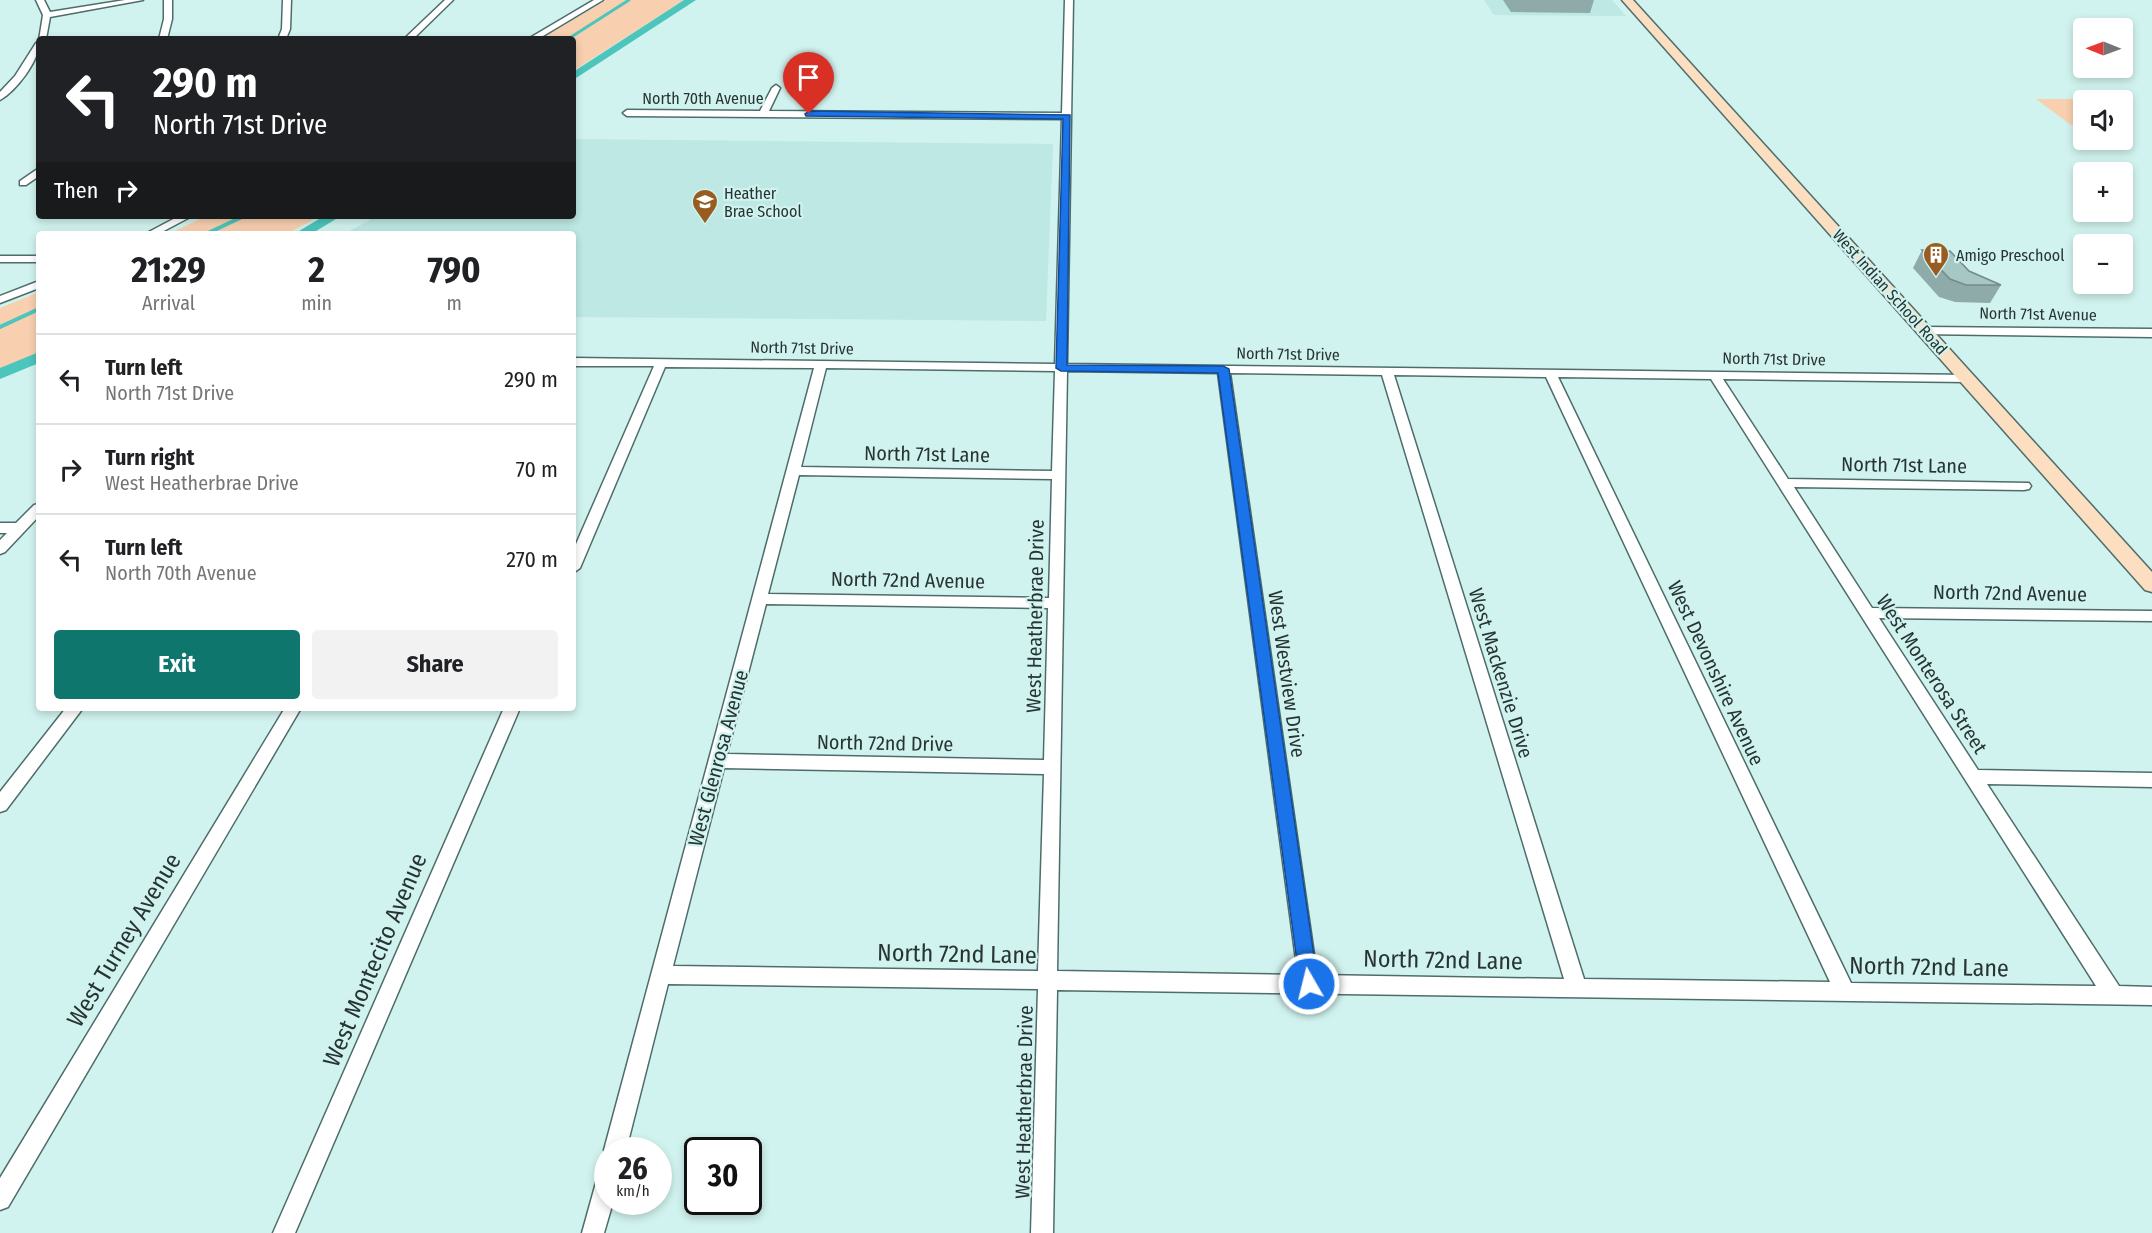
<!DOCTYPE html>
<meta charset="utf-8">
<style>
:root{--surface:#fff;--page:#f2f2f2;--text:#202124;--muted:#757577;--line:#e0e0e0;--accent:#0f766e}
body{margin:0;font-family:"Fira Sans Condensed",sans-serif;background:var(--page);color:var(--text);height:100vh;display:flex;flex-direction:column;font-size:22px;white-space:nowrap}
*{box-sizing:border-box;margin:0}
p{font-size:20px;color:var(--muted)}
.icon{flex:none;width:33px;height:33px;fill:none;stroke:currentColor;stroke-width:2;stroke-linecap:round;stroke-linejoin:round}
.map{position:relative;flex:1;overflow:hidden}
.details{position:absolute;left:36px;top:231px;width:540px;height:480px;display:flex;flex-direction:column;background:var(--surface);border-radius:6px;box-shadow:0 3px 9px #0003}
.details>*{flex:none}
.banner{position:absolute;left:36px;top:36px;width:540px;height:183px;border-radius:6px;box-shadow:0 3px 9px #0003;background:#202124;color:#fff;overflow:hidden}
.needle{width:39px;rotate:271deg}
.controls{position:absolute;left:2073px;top:18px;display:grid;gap:12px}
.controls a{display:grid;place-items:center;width:60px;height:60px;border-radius:6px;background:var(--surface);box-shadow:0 3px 9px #0003;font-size:30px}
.speed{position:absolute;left:594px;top:1137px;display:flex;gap:12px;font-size:30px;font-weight:700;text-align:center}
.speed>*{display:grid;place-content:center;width:78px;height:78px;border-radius:50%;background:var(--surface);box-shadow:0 3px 9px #0003;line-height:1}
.speed small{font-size:15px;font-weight:400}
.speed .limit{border:3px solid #111;border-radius:9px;background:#fff;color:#111}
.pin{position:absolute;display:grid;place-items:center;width:51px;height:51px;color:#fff;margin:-62px -26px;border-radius:50% 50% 50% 0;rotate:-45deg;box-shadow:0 0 6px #0007}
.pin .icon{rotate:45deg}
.me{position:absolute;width:66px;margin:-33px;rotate:352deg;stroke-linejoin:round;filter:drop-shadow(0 0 4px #0008)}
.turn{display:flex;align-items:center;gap:21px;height:126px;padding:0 18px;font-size:27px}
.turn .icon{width:78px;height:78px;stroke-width:2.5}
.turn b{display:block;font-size:42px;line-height:51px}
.then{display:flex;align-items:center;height:57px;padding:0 18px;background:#0003;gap:12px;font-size:22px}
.eta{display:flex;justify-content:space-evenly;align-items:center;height:102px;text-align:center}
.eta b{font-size:36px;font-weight:700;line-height:42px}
.button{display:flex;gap:12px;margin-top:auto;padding:12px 18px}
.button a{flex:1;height:69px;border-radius:6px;background:var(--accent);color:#fff;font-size:24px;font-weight:700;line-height:69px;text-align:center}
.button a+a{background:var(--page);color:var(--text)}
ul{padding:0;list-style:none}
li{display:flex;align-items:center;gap:18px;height:90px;padding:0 18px;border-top:2px solid var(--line)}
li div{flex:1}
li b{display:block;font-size:22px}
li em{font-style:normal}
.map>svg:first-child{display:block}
.built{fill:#bde8e3}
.green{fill:#f8d0b0}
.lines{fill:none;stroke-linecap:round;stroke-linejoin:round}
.stream-far1{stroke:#4cc5bc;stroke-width:3}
.stream{stroke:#4cc5bc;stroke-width:4}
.canal{fill:#4cc5bc;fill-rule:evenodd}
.minor-casing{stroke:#4e6d6a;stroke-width:3}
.tertiary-casing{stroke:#4e6d6a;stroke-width:3}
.secondary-casing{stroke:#4e6d6a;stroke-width:3}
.minor{fill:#fff;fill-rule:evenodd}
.tertiary{fill:#fff;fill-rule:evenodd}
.secondary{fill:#fcdec1;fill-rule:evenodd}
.wall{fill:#8faba9}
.building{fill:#a6c7c4;stroke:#748b89;stroke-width:1.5}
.route{fill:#1a73e8;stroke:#114b97;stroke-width:1.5}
.labels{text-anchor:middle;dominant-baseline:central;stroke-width:4.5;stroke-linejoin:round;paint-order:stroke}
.far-street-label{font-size:16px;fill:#273433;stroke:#d1f3ef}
.far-poi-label{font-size:16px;fill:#273433;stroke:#d1f3ef;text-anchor:start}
.street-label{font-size:20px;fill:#273433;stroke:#d1f3ef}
.near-street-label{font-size:24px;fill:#273433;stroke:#d1f3ef}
</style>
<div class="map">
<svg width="2152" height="1233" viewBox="0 0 2152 1233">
<rect width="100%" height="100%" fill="#d1f3ef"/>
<!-- built -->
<path class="built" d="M1484 0H1612L1626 16 1494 15Z
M573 139 1053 144 1046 321 573 317V234H344L377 216H573Z"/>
<!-- green -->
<path class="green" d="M606 0H684L573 71V39H541Z
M2036 99H2095L2097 100H2084L2083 125H2071Z
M206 216H320L287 234H169Z
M39 292V352L0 369V308Z"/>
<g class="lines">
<!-- stream-far1 -->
<path class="stream-far1" d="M568 39 629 0"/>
<!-- stream -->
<path class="stream" d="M206 234 244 216
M0 327 39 309"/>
<!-- canal -->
<path class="canal" d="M684 0H696L573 80V72Z
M324 216H341L311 234H294Z
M39 352V363L0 379V368Z"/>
<defs>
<path id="minor" d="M36 0H44L50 12 125 0H143L50 17 46 39 39 40 43 15Z
M164 0H172V19L167 39H159L164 19Z
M283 0H291L290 29 286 39H278L282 29Z
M445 0H453L413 39H404Z
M594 0H603L538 39H528Z
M1065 0H1073L1067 364 1971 375V381L1967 382 1723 379 1788 479 2029 483 2031 486 2029 489 2024 490 1794 487 1872 608 2152 611V621L1879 618 1978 770 2152 773V787L1987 784 2119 986 2152 987V1005L1057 990 1053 1233H1031L1038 989 668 984 626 1150H608L607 1158 604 1150 814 368 665 367 580 568 573 573V551L654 366H573V358L1055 364 1062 119 627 116 623 113 627 110 760 111 772 88 776 85 780 88 769 111 1062 113ZM826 368 1055 371 1052 471 801 467ZM1067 371 1218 373 1298 975 1057 971ZM1230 373 1382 375 1564 979 1317 975ZM1394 375 1546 377 1830 982 1584 979ZM1558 377 1711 379 2096 986 1851 983ZM799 475 1052 479 1049 598 768 594ZM766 604 1048 608 1044 760 727 754ZM724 768 1044 774 1038 971 673 966Z
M36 43H39C39 61 16 91 0 100V92L15 76Z
M39 168V176L26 185H20V181Z
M179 216H192L158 234H145Z
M0 256H39V262H0Z
M39 281V288L0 303V296Z
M39 504V516L5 552 0 554V540L7 533H0V523H16L34 505Z
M66 708H83L6 810 0 812V792Z
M285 708H301L8 1207 0 1210V1178Z
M504 708H520L295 1233H273Z
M608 1168V1202H613L604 1233H582L597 1179 600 1171Z"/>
<path id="tertiary" d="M1924 327 2152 329V337L1919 334 1917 331Z"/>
<path id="secondary" d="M1622 0H1633L2152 572V592L2145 590Z"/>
</defs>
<!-- minor casing -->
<use href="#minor" class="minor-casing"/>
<!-- tertiary casing -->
<use href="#tertiary" class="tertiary-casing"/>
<!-- secondary casing -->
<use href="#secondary" class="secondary-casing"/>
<!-- minor -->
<use href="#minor" class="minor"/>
<!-- tertiary -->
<use href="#tertiary" class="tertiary"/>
<!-- secondary -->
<use href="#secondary" class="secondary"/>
</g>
<!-- wall -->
<path class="wall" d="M1503 0H1594L1590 13 1511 12Z
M1922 250 1969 271 2001 285 1990 303 1955 302 1939 297 1913 268Z"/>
<!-- building -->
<path class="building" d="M1922 250 1950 251 1969 271 2001 285H1966L1950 279Z"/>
<!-- route -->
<path class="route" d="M809 111 1070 115 1067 365 1223 366 1229 369 1318 984 1316 990 1309 992 1303 990 1300 984 1218 373 1061 371 1056 368 1063 119 806 116 805 114Z"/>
<!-- icons -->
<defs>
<symbol id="school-pin" viewBox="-11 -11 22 30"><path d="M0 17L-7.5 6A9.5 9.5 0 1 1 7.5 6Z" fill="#995c20" stroke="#d1f3ef"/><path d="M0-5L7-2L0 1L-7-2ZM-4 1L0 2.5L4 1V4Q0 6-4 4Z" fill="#fff"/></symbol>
<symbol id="building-pin" viewBox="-11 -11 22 30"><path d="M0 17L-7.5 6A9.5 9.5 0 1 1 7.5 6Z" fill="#995c20" stroke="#d1f3ef"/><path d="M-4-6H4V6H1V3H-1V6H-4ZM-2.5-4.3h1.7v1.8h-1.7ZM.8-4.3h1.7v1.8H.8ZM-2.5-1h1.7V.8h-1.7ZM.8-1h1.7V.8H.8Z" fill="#fff"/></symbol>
</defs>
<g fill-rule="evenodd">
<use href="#school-pin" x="690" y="187" width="30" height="40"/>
<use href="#building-pin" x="1921" y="240" width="30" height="40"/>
</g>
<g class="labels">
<!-- far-street labels -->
<g class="far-street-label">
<text x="703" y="98">North 70th Avenue</text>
<text transform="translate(1890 292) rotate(48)">West Indian School Road</text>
<text transform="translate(2038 314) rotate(1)">North 71st Avenue</text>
<text transform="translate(802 348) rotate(1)">North 71st Drive</text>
<text transform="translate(1288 354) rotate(1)">North 71st Drive</text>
<text transform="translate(1774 359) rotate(1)">North 71st Drive</text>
</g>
<!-- far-poi labels -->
<g class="far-poi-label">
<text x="724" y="193">Heather<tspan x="724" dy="18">Brae School</tspan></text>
<text x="1956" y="255">Amigo Preschool</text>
</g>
<!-- street labels -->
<g class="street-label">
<text transform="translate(927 454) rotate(1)">North 71st Lane</text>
<text transform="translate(1904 465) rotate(1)">North 71st Lane</text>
<text transform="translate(908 580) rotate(1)">North 72nd Avenue</text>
<text transform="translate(2010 593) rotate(1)">North 72nd Avenue</text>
<text transform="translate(1035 616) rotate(-89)">West Heatherbrae Drive</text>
<text transform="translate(1501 673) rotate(73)">West Mackenzie Drive</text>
<text transform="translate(1716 673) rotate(65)">West Devonshire Avenue</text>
<text transform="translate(1287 674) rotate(82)">West Westview Drive</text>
<text transform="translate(1932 674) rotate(57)">West Monterosa Street</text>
<text transform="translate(885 743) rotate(1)">North 72nd Drive</text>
<text transform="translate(718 758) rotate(-75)">West Glenrosa Avenue</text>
<text transform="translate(1024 1102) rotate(-89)">West Heatherbrae Drive</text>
</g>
<!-- near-street labels -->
<g class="near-street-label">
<text transform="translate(124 940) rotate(-59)">West Turney Avenue</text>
<text transform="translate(957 954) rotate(1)">North 72nd Lane</text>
<text transform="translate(375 960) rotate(-67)">West Montecito Avenue</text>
<text transform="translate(1443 960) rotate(1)">North 72nd Lane</text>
<text transform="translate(1929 967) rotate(1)">North 72nd Lane</text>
</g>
</g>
</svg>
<div class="controls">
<a><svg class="needle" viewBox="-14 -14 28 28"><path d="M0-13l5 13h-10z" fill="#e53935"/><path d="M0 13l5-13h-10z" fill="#757577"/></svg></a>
<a><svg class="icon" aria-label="sound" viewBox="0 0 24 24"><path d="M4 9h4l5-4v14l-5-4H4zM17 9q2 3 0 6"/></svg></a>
<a>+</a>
<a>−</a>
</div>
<div class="speed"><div>26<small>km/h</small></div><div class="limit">30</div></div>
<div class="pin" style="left:809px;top:114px;background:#d93025"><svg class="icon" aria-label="arrive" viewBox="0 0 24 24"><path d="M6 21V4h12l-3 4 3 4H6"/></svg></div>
<svg class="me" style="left:1309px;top:984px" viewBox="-20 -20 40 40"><circle r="17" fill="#1a73e8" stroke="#fff" stroke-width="3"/><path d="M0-11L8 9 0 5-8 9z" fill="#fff"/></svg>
<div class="banner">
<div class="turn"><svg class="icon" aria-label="left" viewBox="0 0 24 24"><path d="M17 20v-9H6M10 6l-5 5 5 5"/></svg><div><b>290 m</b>North 71st Drive</div></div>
<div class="then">Then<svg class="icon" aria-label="right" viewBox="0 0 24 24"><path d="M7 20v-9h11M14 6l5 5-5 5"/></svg></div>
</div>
<section class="details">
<div class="eta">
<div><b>21:29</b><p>Arrival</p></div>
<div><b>2</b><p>min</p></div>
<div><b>790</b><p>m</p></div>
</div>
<ul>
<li><svg class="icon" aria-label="left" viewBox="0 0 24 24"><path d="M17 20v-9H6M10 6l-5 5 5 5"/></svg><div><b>Turn left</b><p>North 71st Drive</p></div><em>290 m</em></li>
<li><svg class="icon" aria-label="right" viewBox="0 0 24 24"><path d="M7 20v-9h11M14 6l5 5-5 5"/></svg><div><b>Turn right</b><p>West Heatherbrae Drive</p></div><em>70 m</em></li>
<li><svg class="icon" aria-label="left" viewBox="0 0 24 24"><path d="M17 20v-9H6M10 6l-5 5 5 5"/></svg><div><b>Turn left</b><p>North 70th Avenue</p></div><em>270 m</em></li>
</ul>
<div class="button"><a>Exit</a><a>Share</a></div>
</section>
</div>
